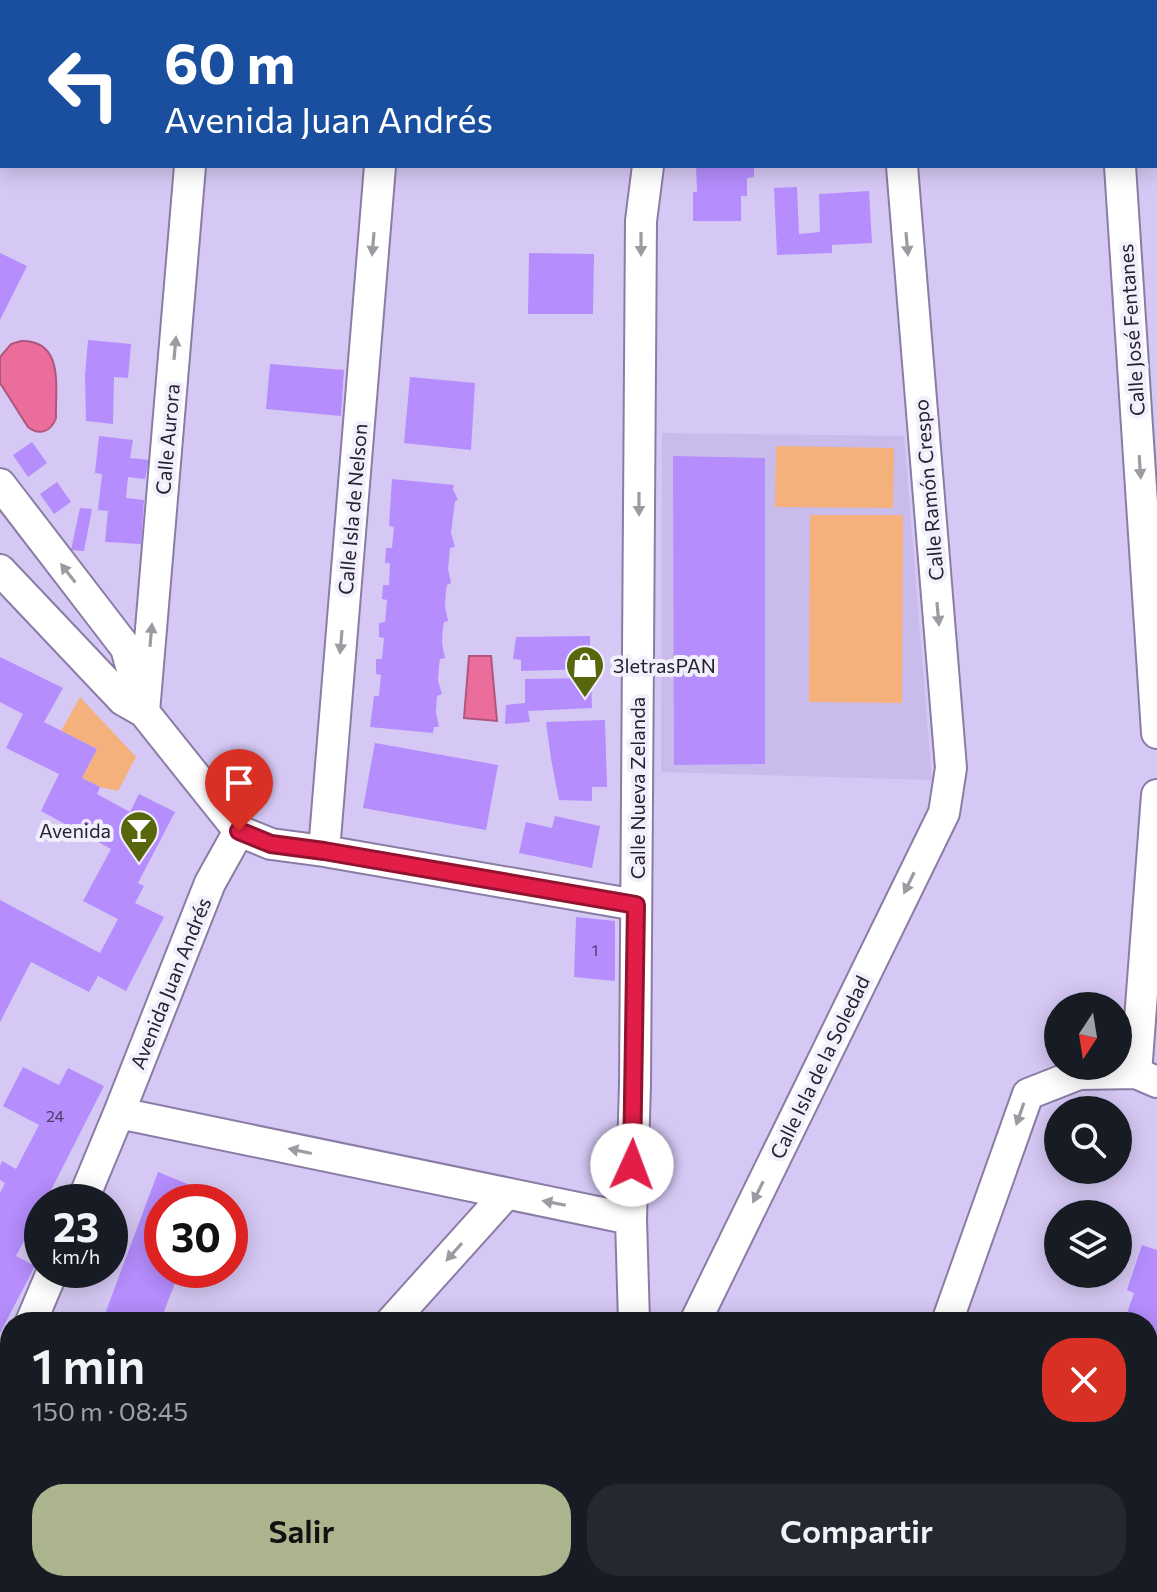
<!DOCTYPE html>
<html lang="es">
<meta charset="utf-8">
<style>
:root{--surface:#171b24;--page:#242831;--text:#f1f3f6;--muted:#9ea1a6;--accent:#acb48d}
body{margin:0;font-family:Commissioner,sans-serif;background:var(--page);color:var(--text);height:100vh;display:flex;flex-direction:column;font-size:30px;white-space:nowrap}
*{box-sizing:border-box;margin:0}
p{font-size:26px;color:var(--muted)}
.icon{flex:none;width:44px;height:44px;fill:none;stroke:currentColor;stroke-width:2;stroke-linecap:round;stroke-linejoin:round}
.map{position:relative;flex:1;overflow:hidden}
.details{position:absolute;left:0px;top:1312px;width:1158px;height:280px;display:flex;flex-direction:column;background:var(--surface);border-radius:32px 32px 0 0;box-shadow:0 4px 20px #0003}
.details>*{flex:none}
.hud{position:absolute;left:0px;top:0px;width:1158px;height:168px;box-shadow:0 4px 20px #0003;background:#1a4fa0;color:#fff;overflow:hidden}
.needle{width:52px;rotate:192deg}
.tools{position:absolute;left:1044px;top:992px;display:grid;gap:16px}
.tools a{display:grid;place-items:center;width:88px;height:88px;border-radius:50%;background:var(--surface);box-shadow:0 4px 20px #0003;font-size:40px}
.speed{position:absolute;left:24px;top:1184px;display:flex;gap:16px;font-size:40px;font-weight:700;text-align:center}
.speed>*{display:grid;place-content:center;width:104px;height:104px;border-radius:50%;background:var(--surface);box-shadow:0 4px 20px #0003;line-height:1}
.speed small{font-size:20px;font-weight:400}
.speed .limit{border:12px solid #d22;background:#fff;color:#111}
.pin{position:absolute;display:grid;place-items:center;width:68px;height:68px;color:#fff;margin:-82px -34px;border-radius:50% 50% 50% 0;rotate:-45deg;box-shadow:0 0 8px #0007}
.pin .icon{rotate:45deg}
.me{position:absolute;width:88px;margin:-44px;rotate:2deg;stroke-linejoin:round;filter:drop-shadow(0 0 6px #0008)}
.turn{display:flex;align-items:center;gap:28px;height:168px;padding:0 32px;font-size:36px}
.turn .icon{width:104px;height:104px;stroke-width:2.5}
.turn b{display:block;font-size:56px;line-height:68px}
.round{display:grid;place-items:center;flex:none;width:84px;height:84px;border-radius:32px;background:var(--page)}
.headline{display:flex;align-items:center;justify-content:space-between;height:136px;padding:0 32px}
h1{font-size:48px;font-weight:600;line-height:60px}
.button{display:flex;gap:16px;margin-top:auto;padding:16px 32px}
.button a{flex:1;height:92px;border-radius:32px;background:var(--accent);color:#111;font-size:32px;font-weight:600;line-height:92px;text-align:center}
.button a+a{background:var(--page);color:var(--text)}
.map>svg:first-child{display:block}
.built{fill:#cabbed}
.green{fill:#f5b17b}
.water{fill:#eb6d9c;stroke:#b0567c;stroke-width:2}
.building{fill:#b58dfd}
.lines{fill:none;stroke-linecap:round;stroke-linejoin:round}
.service-casing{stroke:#8a7da5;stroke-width:18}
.minor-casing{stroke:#8a7da5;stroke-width:34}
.service{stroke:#fff;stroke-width:14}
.minor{stroke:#fff;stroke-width:30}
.oneway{fill:#9d9ba2}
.route-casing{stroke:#92132f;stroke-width:20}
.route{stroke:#e11d48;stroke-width:14}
.labels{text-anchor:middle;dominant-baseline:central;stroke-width:8;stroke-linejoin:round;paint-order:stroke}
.number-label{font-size:16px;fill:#4a3c64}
.street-label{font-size:20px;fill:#262131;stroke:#f2effc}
.poi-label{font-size:20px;fill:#262131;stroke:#f2effc;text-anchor:start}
</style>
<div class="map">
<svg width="1157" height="1592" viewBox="0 0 1157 1592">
<rect width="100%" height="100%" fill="#d5c8f4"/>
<!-- built -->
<path class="built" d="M662 433 904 436 932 780 661 772Z
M550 1582H728L733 1592H548Z"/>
<!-- green -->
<path class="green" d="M776 446 894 448 893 508 775 507Z
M810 515H903L902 703 809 702Z
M80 697 136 757 118 791 100 787 82 778 97 749 61 731Z"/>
<!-- water -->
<path class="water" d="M21 341C65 340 55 388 56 418 51 432 39 436 28 427L0 383V357L11 344Z
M469 656H491L497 721 464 718Z"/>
<!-- building -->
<path class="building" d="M696 166H754V177L747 178V196H741V221H693V192H697Z
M797 187 799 234 820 232 819 194 869 191 872 243 832 245V253L777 255 774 188Z
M0 253 27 266 0 320Z
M529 253 594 254 593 314H528Z
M88 340 131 344 128 378 114 377 113 424 86 421 85 375Z
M270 364 344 370 341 416 266 409Z
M410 377 475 383 471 450 404 443Z
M99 436 133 440 130 458 149 460 145 479 128 477 126 498 144 500 141 544 105 542 108 511 98 510 102 474 95 473Z
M32 442 47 463 28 477 13 455Z
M673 456 765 458V764L674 765Z
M392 479 454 485 453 489 458 500 455 501 451 533 455 547 450 548 448 569 451 583 447 585 446 591 445 606 448 621 444 622 443 627 442 644 445 658 440 659 439 665 438 681 442 694 437 696 436 712 439 727H434L433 733 370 727 374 696H379L381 675 376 674V659H382L384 638 379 637V623L385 622 387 600 382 599 383 585H389L390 563H385L386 548H392L394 527 389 526Z
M57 482 71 502 54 514 40 494Z
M80 508 92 509 84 551 71 550Z
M590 636V669L521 671V660L513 659 516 637Z
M0 657 63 688 44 722 97 749 82 778 100 787 97 794 130 812 139 794 175 812 138 883 144 886 135 903 164 917 126 991 98 976 89 992 31 962 0 1022V900L100 953 118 919 83 901 111 849 41 811 59 774 6 748 23 714 0 702Z
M591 678 592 708 528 711 530 722 505 724 506 705 525 703V679Z
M605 720 607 787H592V801L559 800 551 759 546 722Z
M375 743 498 765 486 830 363 808Z
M555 816 600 826 592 868 519 853 526 822 552 828Z
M576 917 615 921V981L574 977Z
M23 1067 59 1085 68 1068 104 1086 45 1202H42V1207L16 1256 35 1266 0 1333V1193L5 1183 0 1180V1166L2 1161 16 1169 39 1125 3 1106Z
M158 1172 210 1193 206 1202H162V1270H180L160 1322H102Z
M1142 1245 1157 1250V1376L1152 1390 1148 1389V1322H1124L1134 1293 1127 1290Z
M79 1582H103L94 1592H86Z
M424 1582H496L504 1592H431Z"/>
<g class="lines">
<defs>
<path id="service" d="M617 1582 620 1592
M681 1582 685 1592
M573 1592V1582"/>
<path id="minor" d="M204 2V0
M393 2V0
M669 2V0
M924 2 925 0
M1146 2V0
M1120 166 1157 733
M0 484 126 648 139 695
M0 570 123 700 144 712 239 831 271 844 324 851 636 905
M144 712 190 166
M324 851 380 166
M1136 1073 1157 795
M119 1113 631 1219
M82 1202 119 1113 210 883 239 831
M31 1322 53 1270
M391 1322 506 1194
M634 1322 631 1219 635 1084 641 221 648 166
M695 1322 944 813 951 768 902 166
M947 1322 1028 1094 1079 1074 1136 1073 1157 1082
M0 1396 10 1372
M1148 1528 1157 1502
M0 1536 10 1550
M33 1582 40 1592
M752 1582 757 1592
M149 1592 158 1582
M852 1592 855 1582
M1125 1592 1129 1582"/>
</defs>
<!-- service casing -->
<use href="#service" class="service-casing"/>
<!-- minor casing -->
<use href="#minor" class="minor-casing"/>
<!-- service -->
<use href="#service" class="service"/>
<!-- minor -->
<use href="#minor" class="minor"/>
</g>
<!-- one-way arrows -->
<defs><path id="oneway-solid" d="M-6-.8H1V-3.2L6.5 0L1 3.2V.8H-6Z" transform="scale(2)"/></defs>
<g class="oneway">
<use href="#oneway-solid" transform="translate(373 244) rotate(95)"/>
<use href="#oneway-solid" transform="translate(641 244) rotate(90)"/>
<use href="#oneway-solid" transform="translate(907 244) rotate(85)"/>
<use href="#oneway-solid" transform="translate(175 348) rotate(-85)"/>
<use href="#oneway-solid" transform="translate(1140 467) rotate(86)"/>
<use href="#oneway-solid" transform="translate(639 504) rotate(90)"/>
<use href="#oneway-solid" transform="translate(68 573) rotate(-128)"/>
<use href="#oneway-solid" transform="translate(938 614) rotate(85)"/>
<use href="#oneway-solid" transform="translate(151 635) rotate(-85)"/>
<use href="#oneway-solid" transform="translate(341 642) rotate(95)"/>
<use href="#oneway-solid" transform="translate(909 883) rotate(116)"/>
<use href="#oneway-solid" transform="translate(1020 1114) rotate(109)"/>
<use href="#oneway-solid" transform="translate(300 1151) rotate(-168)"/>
<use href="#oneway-solid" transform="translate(758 1192) rotate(116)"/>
<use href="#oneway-solid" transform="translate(554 1203) rotate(-169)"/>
<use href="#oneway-solid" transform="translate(454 1252) rotate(132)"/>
</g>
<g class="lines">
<defs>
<path id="route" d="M239 831 271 844 324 851 636 905 632 1165"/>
</defs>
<!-- route casing -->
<use href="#route" class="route-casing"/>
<!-- route -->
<use href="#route" class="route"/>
</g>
<!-- icons -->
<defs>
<symbol id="shop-pin" viewBox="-11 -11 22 30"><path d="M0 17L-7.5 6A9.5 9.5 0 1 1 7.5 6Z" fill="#58660c" stroke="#f2effc"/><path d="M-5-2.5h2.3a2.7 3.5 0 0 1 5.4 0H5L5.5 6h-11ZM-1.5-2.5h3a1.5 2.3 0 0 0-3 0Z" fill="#fff"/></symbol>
<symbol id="bar-pin" viewBox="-11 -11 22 30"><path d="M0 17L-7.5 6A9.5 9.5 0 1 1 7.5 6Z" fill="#58660c" stroke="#f2effc"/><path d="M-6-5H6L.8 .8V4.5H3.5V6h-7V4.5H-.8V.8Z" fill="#fff"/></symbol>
</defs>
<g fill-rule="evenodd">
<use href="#shop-pin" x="563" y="643" width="44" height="60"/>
<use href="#bar-pin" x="117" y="808" width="44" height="60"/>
</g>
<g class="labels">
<!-- number labels -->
<g class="number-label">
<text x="595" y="949">1</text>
<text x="55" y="1115">24</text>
</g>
<!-- street labels -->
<g class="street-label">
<text transform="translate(1131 330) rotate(-94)">Calle José Fentanes</text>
<text transform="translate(167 439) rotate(-85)">Calle Aurora</text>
<text transform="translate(928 490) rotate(-95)">Calle Ramón Crespo</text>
<text transform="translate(352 509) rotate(-85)">Calle Isla de Nelson</text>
<text transform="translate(637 788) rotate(-90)">Calle Nueva Zelanda</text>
<text transform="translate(170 983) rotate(-68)">Avenida Juan Andrés</text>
<text transform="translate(819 1067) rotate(-64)">Calle Isla de la Soledad</text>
</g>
<!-- poi labels -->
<g class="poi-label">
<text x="613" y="665">3letrasPAN</text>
<text x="111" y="830" text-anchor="end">Avenida</text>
</g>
</g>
</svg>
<div class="tools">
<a><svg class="needle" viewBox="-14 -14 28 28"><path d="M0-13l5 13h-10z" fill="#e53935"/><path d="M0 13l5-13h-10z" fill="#9ea1a6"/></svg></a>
<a><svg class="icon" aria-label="search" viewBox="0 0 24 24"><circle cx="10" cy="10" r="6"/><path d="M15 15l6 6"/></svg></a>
<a><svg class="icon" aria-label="layers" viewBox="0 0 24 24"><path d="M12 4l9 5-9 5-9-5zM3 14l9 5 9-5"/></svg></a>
</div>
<div class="speed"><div>23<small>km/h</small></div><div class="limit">30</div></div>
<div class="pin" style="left:239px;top:831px;background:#d93025"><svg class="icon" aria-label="arrive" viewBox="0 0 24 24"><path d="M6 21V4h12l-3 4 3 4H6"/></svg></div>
<svg class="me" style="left:632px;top:1165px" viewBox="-20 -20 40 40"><circle r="19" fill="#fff"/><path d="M0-13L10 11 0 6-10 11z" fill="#e11d48"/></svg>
<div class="hud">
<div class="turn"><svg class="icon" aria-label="left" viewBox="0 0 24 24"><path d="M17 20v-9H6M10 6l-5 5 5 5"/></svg><div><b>60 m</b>Avenida Juan Andrés</div></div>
</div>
<section class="details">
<div class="headline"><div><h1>1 min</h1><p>150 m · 08:45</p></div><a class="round" style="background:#d93025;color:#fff"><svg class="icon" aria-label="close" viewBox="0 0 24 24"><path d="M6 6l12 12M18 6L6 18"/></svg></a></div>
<div class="button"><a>Salir</a><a>Compartir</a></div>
</section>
</div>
